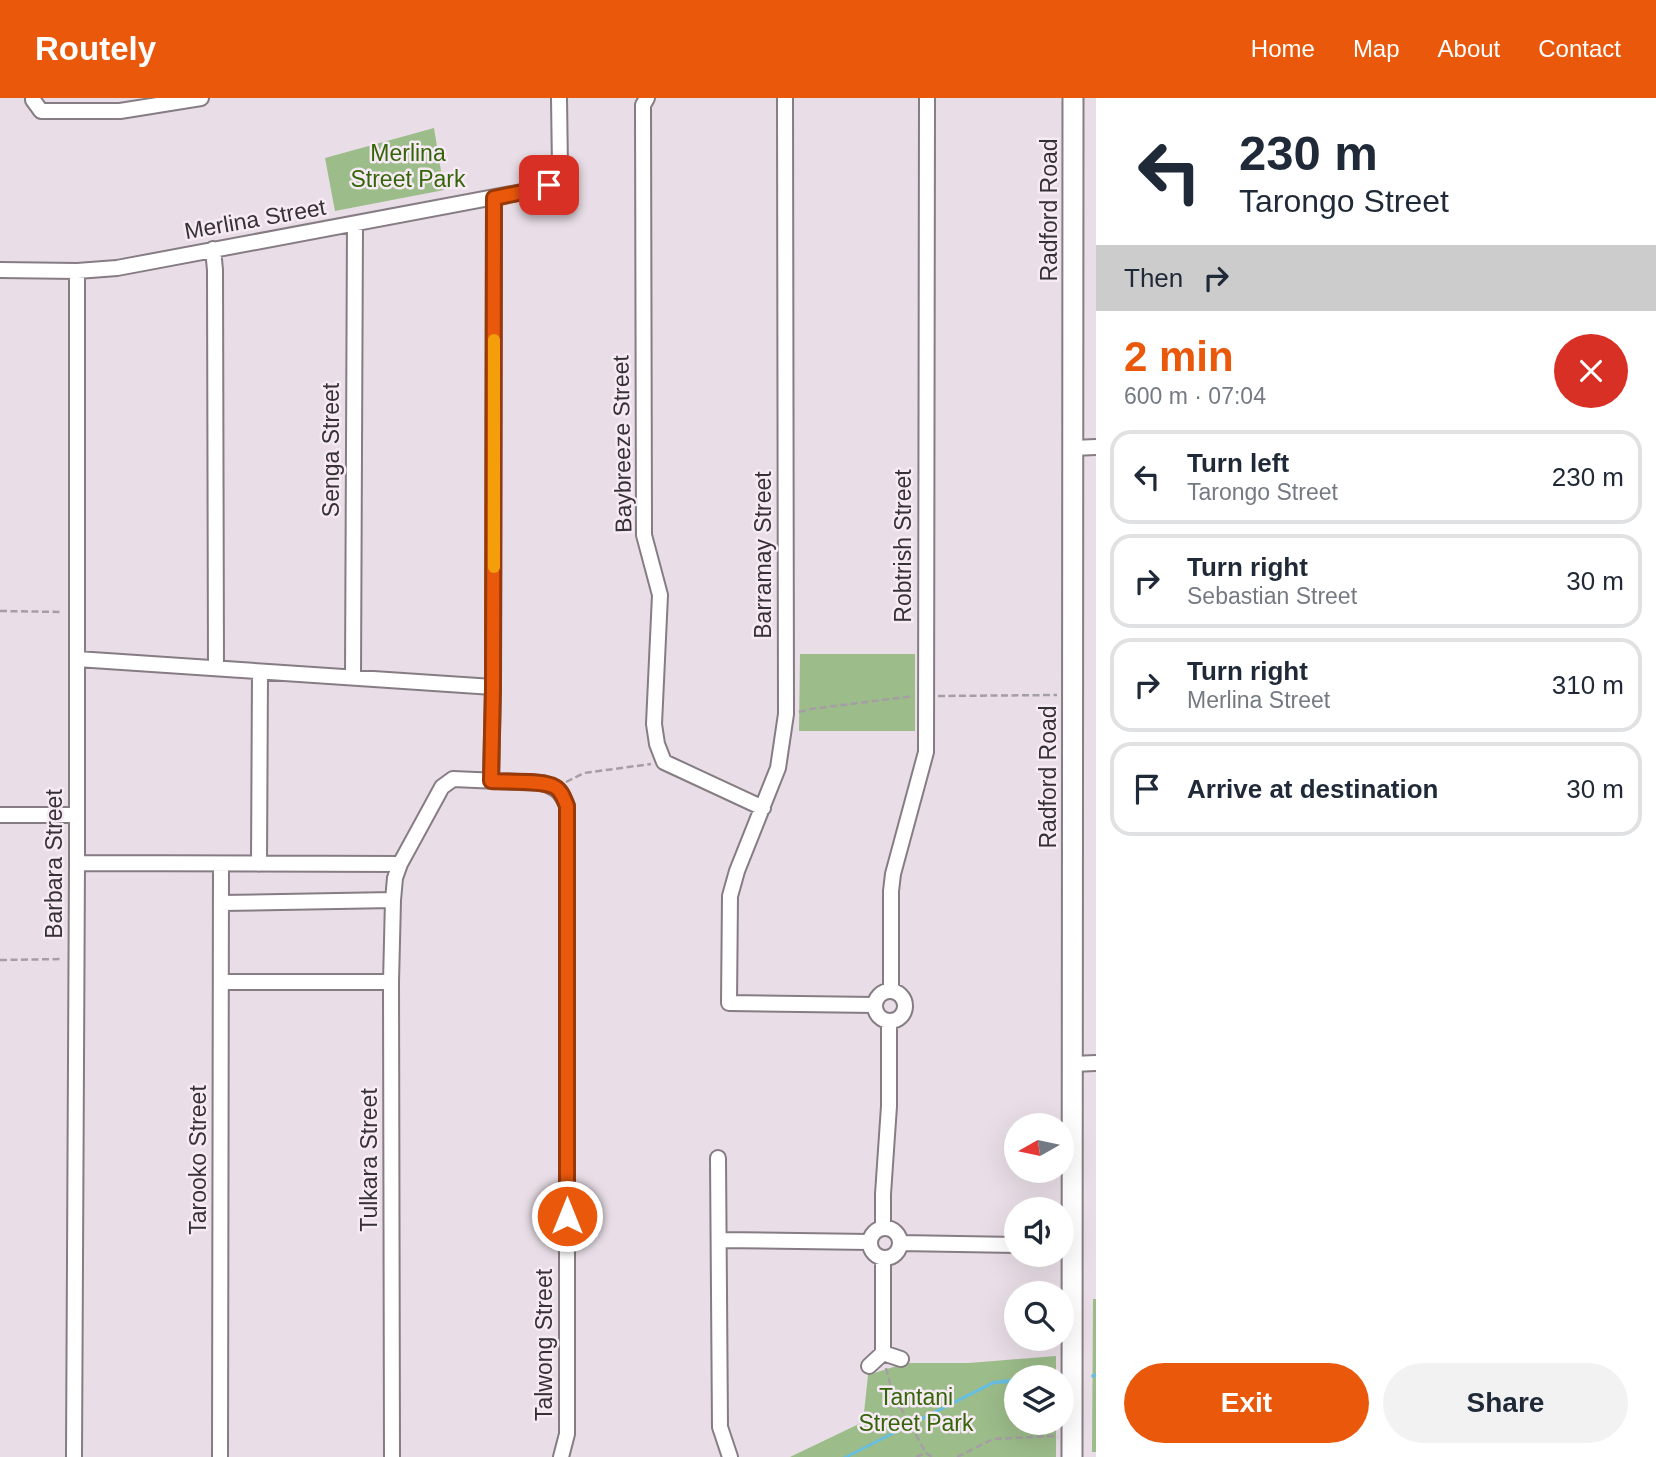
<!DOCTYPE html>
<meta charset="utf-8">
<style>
:root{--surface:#fff;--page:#f2f2f3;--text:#1f2937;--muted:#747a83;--line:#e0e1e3;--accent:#ea580c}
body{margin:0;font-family:Helvetica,sans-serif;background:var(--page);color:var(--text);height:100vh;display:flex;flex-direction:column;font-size:26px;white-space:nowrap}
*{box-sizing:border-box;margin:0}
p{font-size:23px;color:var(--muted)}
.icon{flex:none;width:38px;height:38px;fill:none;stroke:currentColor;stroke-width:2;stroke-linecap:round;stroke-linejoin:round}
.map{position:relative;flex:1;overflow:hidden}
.side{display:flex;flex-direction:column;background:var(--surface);width:560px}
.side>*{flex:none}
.guide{background:#fff;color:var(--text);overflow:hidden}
.needle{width:46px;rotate:261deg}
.buttons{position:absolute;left:1004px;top:1015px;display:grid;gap:14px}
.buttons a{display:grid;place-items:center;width:70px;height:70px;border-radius:50%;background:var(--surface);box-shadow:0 7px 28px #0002;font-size:35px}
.pin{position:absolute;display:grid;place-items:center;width:60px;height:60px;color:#fff;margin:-30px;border-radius:14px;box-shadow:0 4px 10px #0006}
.me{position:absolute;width:77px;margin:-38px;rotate:0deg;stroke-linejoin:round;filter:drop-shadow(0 0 5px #0008)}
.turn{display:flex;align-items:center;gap:24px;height:147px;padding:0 28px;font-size:32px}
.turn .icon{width:91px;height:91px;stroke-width:2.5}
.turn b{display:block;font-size:49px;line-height:60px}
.then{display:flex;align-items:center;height:66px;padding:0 28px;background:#0003;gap:14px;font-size:26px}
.round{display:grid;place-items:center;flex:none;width:74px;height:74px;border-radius:37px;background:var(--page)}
.head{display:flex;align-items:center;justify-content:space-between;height:119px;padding:0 28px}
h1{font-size:42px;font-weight:800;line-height:52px;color:var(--accent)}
.primary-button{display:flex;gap:14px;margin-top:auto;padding:14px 28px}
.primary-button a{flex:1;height:80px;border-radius:42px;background:var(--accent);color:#fff;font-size:28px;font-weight:800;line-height:80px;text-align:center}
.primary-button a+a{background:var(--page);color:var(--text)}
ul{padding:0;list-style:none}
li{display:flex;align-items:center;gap:21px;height:94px;margin:0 14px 10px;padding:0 14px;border:4px solid var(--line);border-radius:21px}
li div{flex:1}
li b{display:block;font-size:26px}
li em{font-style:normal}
header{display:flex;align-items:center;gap:42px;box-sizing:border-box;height:98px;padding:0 35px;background:var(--accent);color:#fff}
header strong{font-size:33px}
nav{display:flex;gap:38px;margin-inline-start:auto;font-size:24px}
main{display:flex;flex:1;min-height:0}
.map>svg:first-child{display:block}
.green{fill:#9cbc8a}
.water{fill:#67bee0}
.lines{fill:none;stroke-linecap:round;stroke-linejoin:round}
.stream{stroke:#67bee0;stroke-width:3.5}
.street-casing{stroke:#867c84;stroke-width:18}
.secondary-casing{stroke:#867c84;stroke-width:23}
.path{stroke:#a69ea5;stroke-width:2.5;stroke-dasharray:7 3.5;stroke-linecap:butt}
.street{stroke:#fff;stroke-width:14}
.secondary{stroke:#fff;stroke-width:19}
.route-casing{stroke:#983908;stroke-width:18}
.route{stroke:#ea580c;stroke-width:12}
.slow{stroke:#f59e0b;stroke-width:12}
.labels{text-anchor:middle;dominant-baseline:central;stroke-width:5;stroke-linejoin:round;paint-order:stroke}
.park-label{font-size:23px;fill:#366509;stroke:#f6ebf5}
.street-label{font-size:23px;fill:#363135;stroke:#f6ebf5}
</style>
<header>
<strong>Routely</strong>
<nav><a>Home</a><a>Map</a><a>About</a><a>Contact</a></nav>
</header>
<main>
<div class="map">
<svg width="1096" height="1359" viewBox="0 0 1096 1359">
<rect width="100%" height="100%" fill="#e9dee7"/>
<!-- green -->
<path class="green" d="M434 30 444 92 335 113 325 60Z
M800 556H915V633H799Z
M1093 1201H1096V1354H1092Z
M1056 1258V1279H1017V1325H1056V1359H790L863 1324 868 1277 906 1265H969Z"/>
<!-- water -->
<path class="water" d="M1017 1280V1285L994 1286 849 1359H843L993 1283Z"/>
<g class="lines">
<!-- stream -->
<path class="stream" d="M1093 1278 1096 1277"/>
<defs>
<path id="street" d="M33 0V2L41 13H120L201 0
M647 0 643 7 644 437 660 497 654 626 657 646 664 664 763 710
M785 0 786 616 778 670 737 773 730 798 729 905 875 907
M213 151 215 172 216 570
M0 172 77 173 117 170 543 90 555 83 560 70 559 0
M1073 350 1096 349
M77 561 493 589
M353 579 355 126
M491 683 493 589 494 100
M0 717H76
M77 765 400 766
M259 766 260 574
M221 805 393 802
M221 884H391
M891 892V793L893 776 926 654 927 0
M875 908a15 15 0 1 1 30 0a15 15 0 1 1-30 0Z
M1073 966 1096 965
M718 1060 720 1329 730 1359
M883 1130V1096L889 1008V923
M870 1145a15 15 0 1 1 30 0a15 15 0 1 1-30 0Z
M719 1142 870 1144
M900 1145 1017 1147
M883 1160V1255
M869 1268 883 1255 901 1261
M74 1359 77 765V173
M220 1359 221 766
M392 1359 391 884 393 802 395 780 400 766 442 689 453 681 543 685C557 690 562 695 567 708V1336L561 1359"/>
<path id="secondary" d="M1072 1359 1073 0"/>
</defs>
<!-- street casing -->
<use href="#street" class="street-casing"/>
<!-- secondary casing -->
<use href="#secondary" class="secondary-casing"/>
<!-- path -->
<path class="path" d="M0 513 63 514
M938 598 1057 597
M799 614 811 611 914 598
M566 684 584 675 651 666
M0 862 63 861
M886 1270 892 1294 926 1355 932 1359
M916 1359 926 1355
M957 1359 993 1341 1052 1338 1058 1339"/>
<!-- street -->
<use href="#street" class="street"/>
<!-- secondary -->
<use href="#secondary" class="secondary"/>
</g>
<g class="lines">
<defs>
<path id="route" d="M549 87 543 90 494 100 493 589 491 683C507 684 543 682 555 689 562 693 564 701 567 708V1118"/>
</defs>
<!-- route casing -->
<use href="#route" class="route-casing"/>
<!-- route -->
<use href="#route" class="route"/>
<!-- slow -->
<path class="slow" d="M494 469V242"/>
</g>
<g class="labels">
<!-- park labels -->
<g class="park-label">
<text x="408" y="55">Merlina<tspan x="408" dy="26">Street Park</tspan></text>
<text x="916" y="1299">Tantani<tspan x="916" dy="26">Street Park</tspan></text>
</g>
<!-- street labels -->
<g class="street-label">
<text transform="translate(1049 112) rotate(-90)">Radford Road</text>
<text transform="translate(255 121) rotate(-10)">Merlina Street</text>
<text transform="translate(622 346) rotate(-91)">Baybreeze Street</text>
<text transform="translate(331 352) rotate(-90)">Senga Street</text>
<text transform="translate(903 448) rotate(-90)">Robtrish Street</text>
<text transform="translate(763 457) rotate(-90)">Barramay Street</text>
<text transform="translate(1048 679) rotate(-90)">Radford Road</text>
<text transform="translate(54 766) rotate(-90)">Barbara Street</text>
<text transform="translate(198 1062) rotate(-90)">Tarooko Street</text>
<text transform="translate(369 1062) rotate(-90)">Tulkara Street</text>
<text transform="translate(544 1247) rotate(-90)">Talwong Street</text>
</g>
</g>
</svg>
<div class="buttons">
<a><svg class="needle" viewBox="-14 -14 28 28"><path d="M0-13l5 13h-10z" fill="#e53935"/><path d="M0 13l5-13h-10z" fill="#747a83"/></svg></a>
<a><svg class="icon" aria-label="sound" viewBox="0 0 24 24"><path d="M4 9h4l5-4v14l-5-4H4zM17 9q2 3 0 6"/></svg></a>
<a><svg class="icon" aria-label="search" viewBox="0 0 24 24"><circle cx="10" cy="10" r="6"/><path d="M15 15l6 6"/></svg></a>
<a><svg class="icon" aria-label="layers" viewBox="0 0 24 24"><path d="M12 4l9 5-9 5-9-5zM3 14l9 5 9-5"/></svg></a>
</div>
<div class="pin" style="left:549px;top:87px;background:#d93025"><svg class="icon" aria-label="arrive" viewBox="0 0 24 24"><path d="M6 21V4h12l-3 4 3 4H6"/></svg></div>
<svg class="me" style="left:567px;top:1118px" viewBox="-20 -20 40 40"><circle r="17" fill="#ea580c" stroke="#fff" stroke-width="3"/><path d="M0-11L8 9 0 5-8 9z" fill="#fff"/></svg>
</div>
<section class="side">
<div class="guide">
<div class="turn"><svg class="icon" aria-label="left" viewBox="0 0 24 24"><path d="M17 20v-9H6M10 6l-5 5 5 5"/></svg><div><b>230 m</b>Tarongo Street</div></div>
<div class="then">Then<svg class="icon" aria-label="right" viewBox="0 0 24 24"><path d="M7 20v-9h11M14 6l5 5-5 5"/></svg></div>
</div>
<div class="head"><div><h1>2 min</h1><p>600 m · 07:04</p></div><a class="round" style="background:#d93025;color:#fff"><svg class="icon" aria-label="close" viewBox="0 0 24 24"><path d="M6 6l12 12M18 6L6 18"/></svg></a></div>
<ul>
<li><svg class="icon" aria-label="left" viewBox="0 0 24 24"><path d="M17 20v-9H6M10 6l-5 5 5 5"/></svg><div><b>Turn left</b><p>Tarongo Street</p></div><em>230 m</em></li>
<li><svg class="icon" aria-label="right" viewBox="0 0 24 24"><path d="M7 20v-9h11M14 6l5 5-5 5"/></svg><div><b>Turn right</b><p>Sebastian Street</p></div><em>30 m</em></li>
<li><svg class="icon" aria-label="right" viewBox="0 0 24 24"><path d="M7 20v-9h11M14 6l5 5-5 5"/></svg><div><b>Turn right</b><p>Merlina Street</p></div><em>310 m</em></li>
<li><svg class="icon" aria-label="arrive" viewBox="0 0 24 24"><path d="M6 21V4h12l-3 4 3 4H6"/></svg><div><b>Arrive at destination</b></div><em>30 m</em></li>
</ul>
<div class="primary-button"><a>Exit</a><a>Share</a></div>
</section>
</main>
